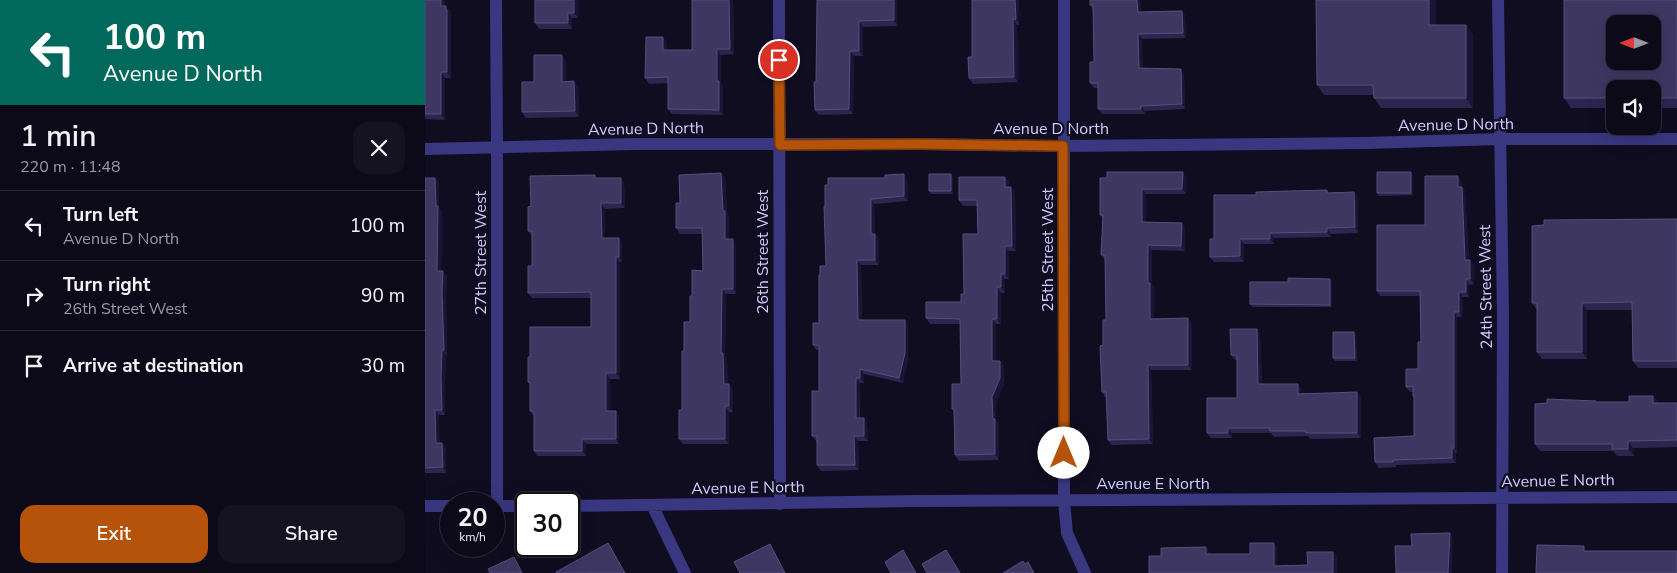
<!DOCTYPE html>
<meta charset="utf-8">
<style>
:root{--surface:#0c0a19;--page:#151322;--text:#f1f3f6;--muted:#9a9aa2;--line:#2c2b38;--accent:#b45309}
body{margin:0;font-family:"Nunito Sans",sans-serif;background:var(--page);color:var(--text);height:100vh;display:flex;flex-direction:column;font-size:19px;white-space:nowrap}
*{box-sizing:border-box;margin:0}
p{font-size:16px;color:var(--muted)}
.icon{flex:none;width:28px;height:28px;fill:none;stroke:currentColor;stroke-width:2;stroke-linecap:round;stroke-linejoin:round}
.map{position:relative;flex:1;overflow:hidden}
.details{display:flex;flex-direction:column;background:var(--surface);width:425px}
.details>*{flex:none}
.banner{background:#00695c;color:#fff;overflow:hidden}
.needle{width:32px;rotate:270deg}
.controls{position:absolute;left:1181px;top:15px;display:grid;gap:10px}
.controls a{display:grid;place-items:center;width:55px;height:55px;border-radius:10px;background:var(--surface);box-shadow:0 5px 20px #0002,0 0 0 1px var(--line);font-size:25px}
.speed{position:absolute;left:15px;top:492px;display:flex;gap:10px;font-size:25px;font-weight:700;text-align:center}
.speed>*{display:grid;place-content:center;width:65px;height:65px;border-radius:50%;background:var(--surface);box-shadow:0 5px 20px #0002,0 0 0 1px var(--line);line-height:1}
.speed small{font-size:12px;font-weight:400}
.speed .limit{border:2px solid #111;border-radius:8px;background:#fff;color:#111}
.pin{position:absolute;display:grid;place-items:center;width:42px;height:42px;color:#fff;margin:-21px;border:2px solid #fff;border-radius:50%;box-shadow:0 1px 5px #0007}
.me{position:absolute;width:55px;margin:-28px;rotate:0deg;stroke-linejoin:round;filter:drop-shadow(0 0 4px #0008)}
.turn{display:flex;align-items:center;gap:18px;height:105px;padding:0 20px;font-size:22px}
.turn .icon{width:65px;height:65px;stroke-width:2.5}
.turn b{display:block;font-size:35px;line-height:42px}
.round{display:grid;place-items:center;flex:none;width:52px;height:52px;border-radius:15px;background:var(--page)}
.headline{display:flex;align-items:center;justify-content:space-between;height:85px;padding:0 20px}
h1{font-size:30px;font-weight:600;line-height:38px}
.button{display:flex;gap:10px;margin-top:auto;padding:10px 20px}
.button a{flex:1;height:58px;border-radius:15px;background:var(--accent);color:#fff;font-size:20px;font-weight:600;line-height:58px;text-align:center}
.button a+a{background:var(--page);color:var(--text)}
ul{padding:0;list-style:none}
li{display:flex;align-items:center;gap:15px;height:70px;padding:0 20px;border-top:1px solid var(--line)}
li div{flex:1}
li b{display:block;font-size:19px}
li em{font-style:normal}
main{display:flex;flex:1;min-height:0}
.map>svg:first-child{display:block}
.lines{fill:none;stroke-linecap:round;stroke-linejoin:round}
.minor{stroke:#383780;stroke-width:12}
.wall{fill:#2c264f}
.shaded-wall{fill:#1a1435}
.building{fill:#3e3762;stroke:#554f7b;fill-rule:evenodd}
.route-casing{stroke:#753606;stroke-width:12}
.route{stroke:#b45309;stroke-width:9}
.labels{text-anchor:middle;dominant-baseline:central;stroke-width:4.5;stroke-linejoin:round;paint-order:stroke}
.street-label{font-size:16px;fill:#d1ccff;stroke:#100d21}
</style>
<main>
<section class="details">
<div class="banner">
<div class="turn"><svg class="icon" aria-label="left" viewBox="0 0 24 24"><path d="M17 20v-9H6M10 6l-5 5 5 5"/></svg><div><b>100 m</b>Avenue D North</div></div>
</div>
<div class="headline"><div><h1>1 min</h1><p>220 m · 11:48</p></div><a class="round"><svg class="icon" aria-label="close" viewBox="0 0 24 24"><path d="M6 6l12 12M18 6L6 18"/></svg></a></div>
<ul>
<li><svg class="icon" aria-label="left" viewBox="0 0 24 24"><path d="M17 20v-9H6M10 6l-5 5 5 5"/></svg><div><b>Turn left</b><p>Avenue D North</p></div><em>100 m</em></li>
<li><svg class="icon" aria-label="right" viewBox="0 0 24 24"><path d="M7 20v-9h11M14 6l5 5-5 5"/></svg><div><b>Turn right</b><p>26th Street West</p></div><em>90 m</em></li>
<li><svg class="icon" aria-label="arrive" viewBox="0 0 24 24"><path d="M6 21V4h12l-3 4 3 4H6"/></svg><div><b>Arrive at destination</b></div><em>30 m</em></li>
</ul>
<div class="button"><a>Exit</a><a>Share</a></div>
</section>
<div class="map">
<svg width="1252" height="573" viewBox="0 0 1252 573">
<rect width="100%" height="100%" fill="#100d21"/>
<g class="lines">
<!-- minor -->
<path class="minor" d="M71 0 72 148V506
M354 0 355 504
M639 0V501L642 533 660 573
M1073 0 1078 316 1077 573
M0 149 210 144H493L638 146 940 143 1075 139H1252
M227 505 260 573
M0 506H26
M69 506H101
M144 506 493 501 1252 497"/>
</g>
<!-- wall -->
<path class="wall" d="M0 0H20V6L25 11V13L26 16V78H20V120L0 119Z
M153 0V18H147V29H114L110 23Z
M308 0 309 54 296 55V84L298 87V115L247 114 243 109V83L224 84 220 78 238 37 242 43V50H267Z
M392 0H472V26L438 27V56H429L428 114 394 115 390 110 391 82Z
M547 0H594V25H592L593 82 548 84 544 78 547 57Z
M1011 0V25H1041L1048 35V108H956L949 98V95H899L892 85Z
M1252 0V108H1228V89H1190V108H1146L1139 98Z
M716 2V12L757 11 760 16 761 38 717 39V68L759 74 760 109 720 111V114H677L673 109V88H669L665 83 669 62 668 10 665 5Z
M141 61V81L153 87 154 117 101 118 97 112 109 82Z
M986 172 988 175V195L954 196 952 193Z
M296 173 300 178 302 213 304 217V239L311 245V294H301L300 356 302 359 303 384H304L308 390V412H304V444H258L254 439 257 410 259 351 265 322 267 296 278 271 277 234H255L251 228Z
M526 174 528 177V194H506L504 191Z
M580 177 584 182V187H586L590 192 591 251H584V279H579L580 293H576V324H571V361H575L579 367V384L571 403V421L574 424V460L534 461 530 455 529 412 527 409 536 384 535 324H505L501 318 536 302 539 294 553 234 552 206H538L534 200Z
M761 177V194H721V222L760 228V251L727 250V285L729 288V319L767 324V370H726L728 444 686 445 683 440 682 397H680L677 392 678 345 681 320 680 260 676 255 678 218 675 215 682 178Z
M0 178H10L14 183V208L17 211 16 271 22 276 21 298 22 355H21L20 383V415H14V443H17L21 448V473H0Z
M172 178 199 183 200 208 180 209V238H194L197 244V262H195V379H185V411H191L194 416V444H161V456H112L109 451V417L105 411V385L103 382 105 357 166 327V298H107L103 293 107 266V236L103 231 106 206Z
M482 179 483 201 449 204 450 234 454 240V265H436L437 320H480L483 325V359L478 383 439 374V383H435V418H439L442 424 443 441H433L434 470 396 471 392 465V442L387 436 394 391V350H391L388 345 394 323 395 275 401 266 399 206Z
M1037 182V187L1040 192 1044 260 1049 265V284L1044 285V297H1038L1037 317H1032V453H1031V463L971 465V467L954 468 950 462 989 436V398L988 396V392H985L981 387 993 369 996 342 995 296H955L952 291 1000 225Z
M902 190 904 193 929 192 933 198V233L906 234V237L849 238V244H819V262H789L785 257 789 239 831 195Z
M1252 219V368H1213L1208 361 1207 310H1162V359H1117L1112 352V310L1107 303Z
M905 279 907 282V307H827L825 304 863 282Z
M835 334 837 384 876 389V393L936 398V438L885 439 883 436 849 437 846 433H807V438H786L782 433 812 398V360H810L806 355Z
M931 335 932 361H910L908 358Z
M1228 396 1233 403H1252V447L1208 448 1209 456H1192L1188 451H1115L1110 444 1172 402H1204Z"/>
<!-- shaded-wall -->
<path class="shaded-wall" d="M16 0H20V11L16 6Z
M149 0H153V18L149 13Z
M304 0H308L309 54 305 49Z
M469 0H472V26L469 20Z
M590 0H594V25L591 19Z
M712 0H714L716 2V17L713 12Z
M1004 0H1011V35L1004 25Z
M21 6 25 11V14L26 16V78L22 72Z
M757 11 760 16 761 38 758 33Z
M143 13 147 18V29L143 23Z
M588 19 592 25 593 82 589 77Z
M434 21 438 27V56L434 51Z
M1041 25 1048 35V108L1041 98Z
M713 34 717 39 718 73 714 68Z
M238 37 242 43V55L238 50Z
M292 49 296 55V84L298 87V115L294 110 292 81Z
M425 51 429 56 428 114 424 109Z
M137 55 141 61V87L137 82Z
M756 69 759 74 760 109 757 104Z
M16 72 20 78V120L16 114Z
M149 81 153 87 154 117 150 111Z
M716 106 720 111V114L716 109Z
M758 172 761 177V194L757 189Z
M986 172 988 175V195L986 193Z
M296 173 300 178 302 213 304 217V245L300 239Z
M479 174 482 179 483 201 479 196Z
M526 174 528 177V194L526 191Z
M1033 176 1037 182V187L1040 192 1044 265 1040 260 1033 187Z
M580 177 584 182V192L580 187Z
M10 178 14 183V208L17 211 16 276 12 271Z
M196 178 199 183 200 208 196 203Z
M586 187 590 192 591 251 587 246Z
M717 189 721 194V227L717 222Z
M929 192 933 198V233L930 227Z
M446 199 449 204 450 234 454 240V265L450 260 446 234Z
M176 203 180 209V244L177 238Z
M757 223 760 228V251L756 246Z
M902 228 906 234V237L902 232Z
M845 233 849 238V244L845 239Z
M194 238 197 244V262L194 257Z
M308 239 311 245V294L308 289Z
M815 239 819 244V262L815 256Z
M723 245 727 250V285L729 288V324L725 319 723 283Z
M580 246 584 251V279L580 274Z
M191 257 195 262V379L191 373Z
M432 260 436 265 437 325 433 320Z
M1045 260 1049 265V284L1045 279Z
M18 271 22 276 21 298 22 355 19 350 17 292Z
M576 274 579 279 580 293 576 287Z
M905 279 907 282V307L905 305Z
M1041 279 1044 285V297L1041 292Z
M572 287 576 293V324L572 319Z
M297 289 301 294 300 356 302 359 303 390 299 384 296 353Z
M1034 292 1038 297 1037 317 1034 312Z
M1157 303 1162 310V359L1157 352Z
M1029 312 1032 317V453L1029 448Z
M763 318 767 324V370L763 365Z
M567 319 571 324V367L567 361Z
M480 320 483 325V359L478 383 474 378Z
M832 329 835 334 837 390 833 384Z
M929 332 931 335 932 361 930 358Z
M17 350 21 355 20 383V415L17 410 16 378Z
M575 361 579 367V384L571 403V421L574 424V460L570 454 568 419 567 397Z
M723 365 726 370 728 444 724 439Z
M435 369 439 374V383L435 378Z
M181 373 185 379V416L181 411Z
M431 378 435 383 434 424 431 418Z
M304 384 308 390V412L304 406Z
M873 384 876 389V399L873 394Z
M932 392 936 398V438L932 433Z
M1228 396 1233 403V411L1228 403Z
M300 406 304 412V444L300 439Z
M10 410 14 415 15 448 11 443Z
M191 411 194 416V444L191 439Z
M439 418 442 424 443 441 439 436Z
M803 428 807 433V438L803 433Z
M429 436 433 441 434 470 430 465Z
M157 439 161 444V456L157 451Z
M1203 441 1208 448 1209 456 1203 449Z
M17 443 21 448V473L18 467Z
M1027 448 1031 453V463L1027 458Z
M1025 533 1028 539 1027 573H1023Z
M849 543 852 548 853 571 849 566Z
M345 544 350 552 361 573H360Z
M781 547 785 553V560L781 554Z
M908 552 912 557V573H908Z
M89 557 93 562 98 573H97Z"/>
<!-- building -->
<path class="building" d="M0 0H16V6H21V10H22V72H16V114H0Z
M110 0H149V13H143V23H110Z
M267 0H304L305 49H292V81H294V110L243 109V77L220 78 221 37H238V50H267Z
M392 0H469V20L434 21V51H425L424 109 390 110 389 82H391Z
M547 0H590L591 19H588L589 77 544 78 543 57H547Z
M665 0H712L713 12 757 11 758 33 713 34 714 68 756 69 757 104 716 106V109H673V83H665V62H669L668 5H665Z
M891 0H1004V25H1041V98H949L948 85H892Z
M1139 0H1252V98H1228V89H1190V98H1139ZM1190 24H1228V61H1190Z
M109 55H137V82L149 81 150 111 97 112V82H109Z
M682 172H758L757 189H717V222L757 223 756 246 723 245V283H725V319L763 318V365H723L724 439 683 440 681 392H677L675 346 678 345V320H681L680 255H676L678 215H675V178H682Z
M952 172H986V193H952Z
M296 173 298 211H300V239H308V289H297L296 353H298L299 384H304V406H300V439H254V410H257V351H259V322H265V296H267V270L278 271 277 228H251V203H255L254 175Z
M479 174V196L446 199V234H450V260H432L433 320H480V353L474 378 435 369V378H431V418H439V436H429L430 465H392V436H387V391H394V345H388V323H394V275H395V266H401L399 206H400V185H403V178H460V175Z
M504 174H526V191H504Z
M170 175V178H196V203H176L177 238H194V257H191V373H181V411H191V439H157V451H109V411H105V382H103V357H105V327H166V292L103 293V266H107V231H103V207L106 206 105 176Z
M1000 176H1033V187H1037L1040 260H1045V279H1041V292H1034V312H1029V448H1027V458L968 460V462H950L949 438 989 436V396H988V386L981 387V369H993V342H996L995 291H952V225H1000Z
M534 177H580V187H586L587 246H580V274H576V287H572V319H567V361H575V378L567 397 568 419H570V454L530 455 529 409H527V384H536L535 319 501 318V302H536V294H539L538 234H553L552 200H534Z
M0 178H10L11 206H13L12 271H18L17 292 19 350H17L16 378 17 410H10L11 443H17L18 467 0 468Z
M902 190V193L929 192 930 227 902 228V232L845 233V239H815V256L785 257V239H789V195H831V192Z
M1252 219V361H1208L1207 302 1157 303V352H1112V303H1107V226L1119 225V220Z
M863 278 905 279V305L825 304V282H863Z
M805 329H832L833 384H873V394L932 392V433H881V431H845V428H803V433H782V398H812V355H806Z
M908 332H929L930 358H908Z
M1204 396H1228V403H1252V440L1203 441V449H1187V444H1110V404L1122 403V399L1171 401V402H1204Z
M1025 533 1023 573H971L970 546H987L986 534Z
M183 543 200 573H131V572Z
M825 543H849V566L883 565 882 552H908V573H724V556H736V548L781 547V554H825Z
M345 544 360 573H315L309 562Z
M1112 545 1159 546V551H1252V573H1111Z
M478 550 491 573H466L460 562Z
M521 550 535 573H502L497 564Z
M89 557 97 573H65L63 569Z
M598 561 600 564 603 562 609 573H578Z"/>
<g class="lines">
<defs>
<path id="route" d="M354 60 355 145 493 144 638 146 639 453"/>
</defs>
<!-- route casing -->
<use href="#route" class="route-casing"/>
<!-- route -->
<use href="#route" class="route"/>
</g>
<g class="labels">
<!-- street labels -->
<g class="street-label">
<text transform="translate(1031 125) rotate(-1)">Avenue D North</text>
<text transform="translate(221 129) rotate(-1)">Avenue D North</text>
<text x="626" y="129">Avenue D North</text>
<text transform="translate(623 250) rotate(-90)">25th Street West</text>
<text transform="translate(338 252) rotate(-90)">26th Street West</text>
<text transform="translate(56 253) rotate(-90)">27th Street West</text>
<text transform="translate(1061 287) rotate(-91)">24th Street West</text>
<text transform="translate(1133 481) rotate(-1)">Avenue E North</text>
<text x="728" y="484">Avenue E North</text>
<text transform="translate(323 488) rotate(-1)">Avenue E North</text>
</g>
</g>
</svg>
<div class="controls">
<a><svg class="needle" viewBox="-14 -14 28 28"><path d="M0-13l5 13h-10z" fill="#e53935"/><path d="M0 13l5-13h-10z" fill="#9a9aa2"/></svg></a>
<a><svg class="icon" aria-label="sound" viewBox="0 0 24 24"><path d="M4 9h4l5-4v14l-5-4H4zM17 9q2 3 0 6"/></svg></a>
</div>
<div class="speed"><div>20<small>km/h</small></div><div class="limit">30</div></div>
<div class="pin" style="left:354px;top:60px;background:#d93025"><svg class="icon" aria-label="arrive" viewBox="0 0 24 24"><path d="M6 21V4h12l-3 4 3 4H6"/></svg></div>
<svg class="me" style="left:639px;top:453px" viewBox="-20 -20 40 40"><circle r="19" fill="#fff"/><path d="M0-13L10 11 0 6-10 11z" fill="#b45309"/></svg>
</div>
</main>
